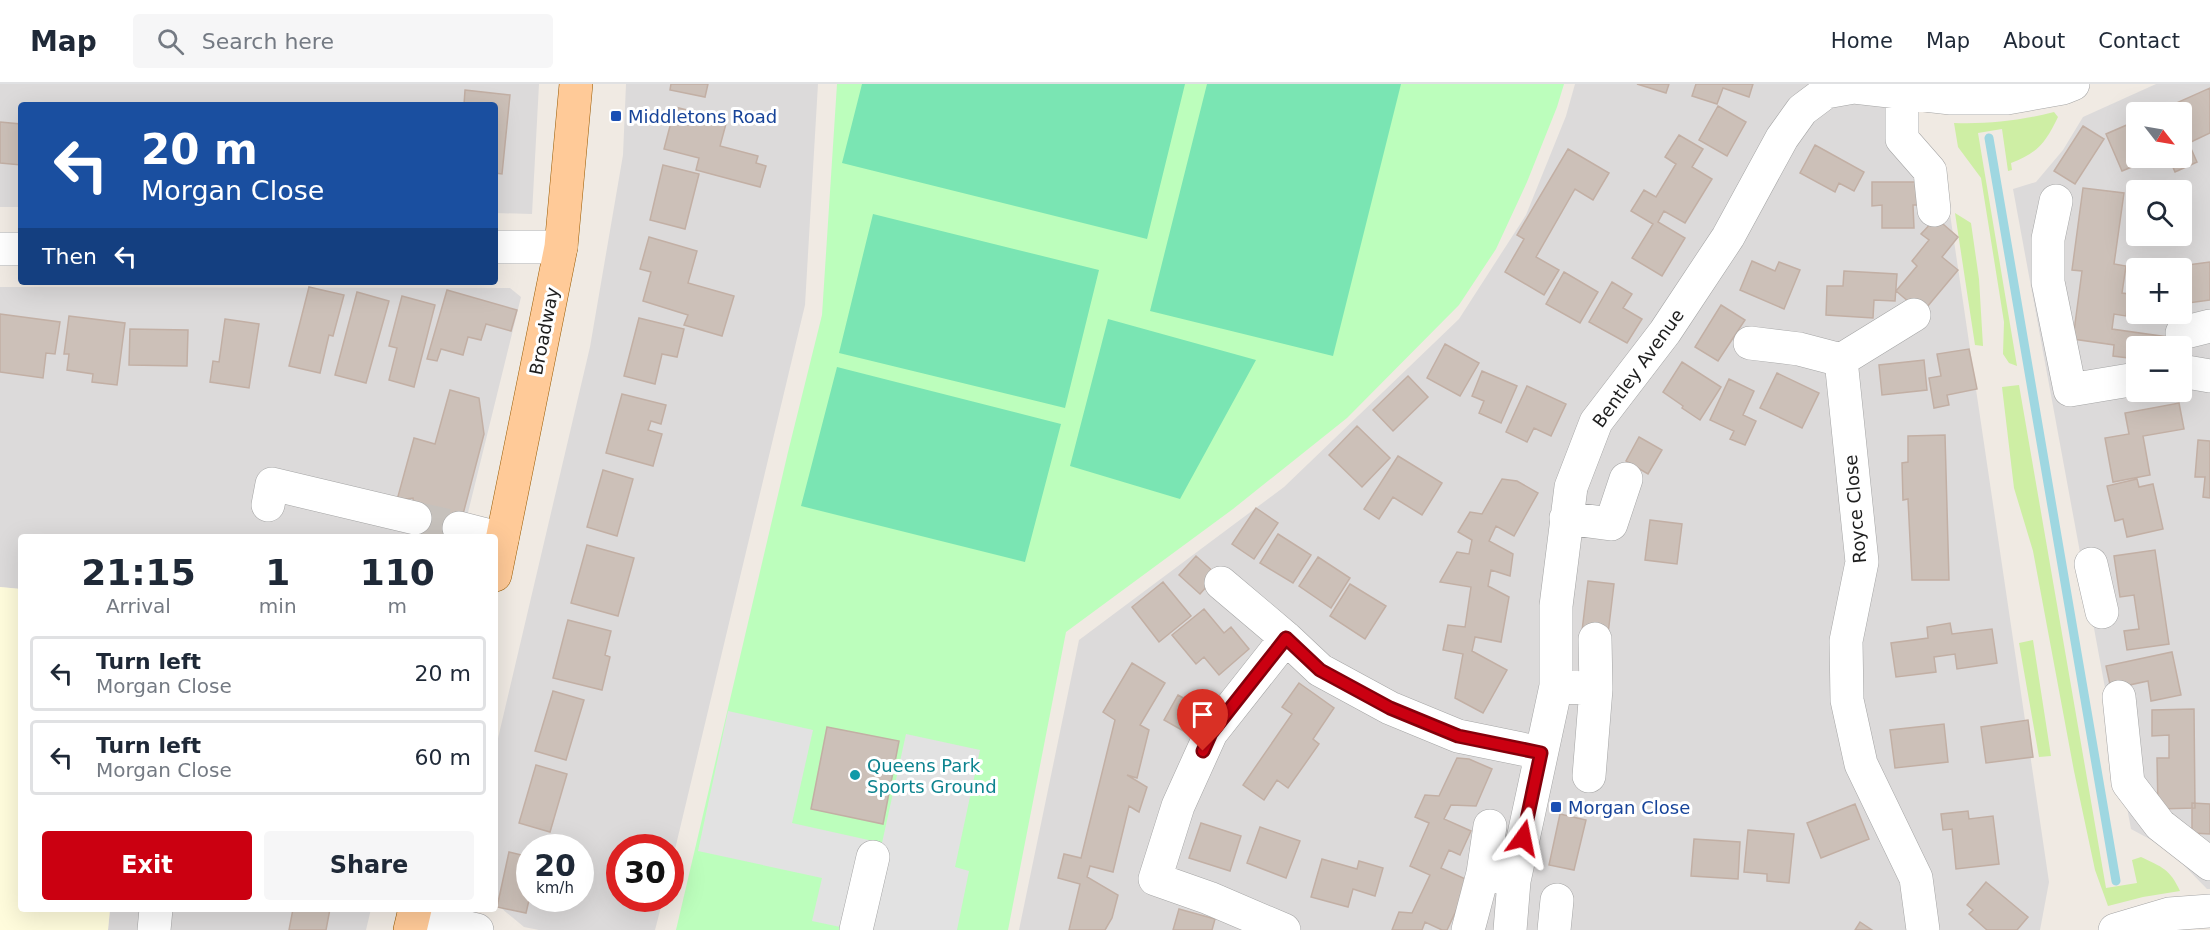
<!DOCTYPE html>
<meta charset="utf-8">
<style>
:root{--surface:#fff;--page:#f6f6f7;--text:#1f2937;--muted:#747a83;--line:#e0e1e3;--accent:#cb0011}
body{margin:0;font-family:"DejaVu Sans",sans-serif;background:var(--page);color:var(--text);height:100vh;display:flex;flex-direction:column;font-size:22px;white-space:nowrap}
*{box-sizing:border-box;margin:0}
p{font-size:20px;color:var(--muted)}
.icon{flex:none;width:33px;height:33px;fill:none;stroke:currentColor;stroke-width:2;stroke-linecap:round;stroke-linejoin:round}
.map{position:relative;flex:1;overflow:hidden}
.sheet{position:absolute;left:18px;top:450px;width:480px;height:378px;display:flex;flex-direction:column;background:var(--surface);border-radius:6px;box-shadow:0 6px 24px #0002}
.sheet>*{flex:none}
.banner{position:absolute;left:18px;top:18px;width:480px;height:183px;border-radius:6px;box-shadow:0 6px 24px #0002;background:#1a4fa0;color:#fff;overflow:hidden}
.needle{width:39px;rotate:121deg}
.fabs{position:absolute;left:2126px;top:18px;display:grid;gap:12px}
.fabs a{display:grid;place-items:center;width:66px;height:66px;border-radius:6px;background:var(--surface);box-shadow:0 6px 24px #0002;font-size:30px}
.speed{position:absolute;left:516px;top:750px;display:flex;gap:12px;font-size:30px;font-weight:700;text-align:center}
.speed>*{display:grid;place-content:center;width:78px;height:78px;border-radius:50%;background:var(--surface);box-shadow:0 6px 24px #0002;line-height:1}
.speed small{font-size:15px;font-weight:400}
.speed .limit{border:9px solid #d22;background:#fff;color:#111}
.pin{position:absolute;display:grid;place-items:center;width:51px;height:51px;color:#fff;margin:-62px -26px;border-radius:50% 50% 50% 0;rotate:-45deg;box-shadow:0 0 6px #0007}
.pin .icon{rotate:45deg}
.me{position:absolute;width:66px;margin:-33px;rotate:12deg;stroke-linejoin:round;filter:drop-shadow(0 0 4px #0008)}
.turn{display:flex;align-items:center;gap:21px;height:126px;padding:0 24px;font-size:27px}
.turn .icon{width:78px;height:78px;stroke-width:2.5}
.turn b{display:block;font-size:42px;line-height:51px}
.then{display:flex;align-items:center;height:57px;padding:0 24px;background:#0003;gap:12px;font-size:22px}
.eta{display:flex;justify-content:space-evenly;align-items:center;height:102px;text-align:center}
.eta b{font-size:36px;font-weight:600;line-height:42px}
.button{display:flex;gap:12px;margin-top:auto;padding:12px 24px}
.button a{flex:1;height:69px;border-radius:6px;background:var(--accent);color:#fff;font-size:24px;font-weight:600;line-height:69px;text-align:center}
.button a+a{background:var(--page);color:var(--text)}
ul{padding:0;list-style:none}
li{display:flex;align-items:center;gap:18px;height:75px;margin:0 12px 9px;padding:0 12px;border:3px solid var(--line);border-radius:6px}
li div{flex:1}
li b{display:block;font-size:22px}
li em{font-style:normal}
header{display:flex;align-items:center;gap:36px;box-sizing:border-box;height:84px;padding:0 30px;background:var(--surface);border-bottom:2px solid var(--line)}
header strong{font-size:28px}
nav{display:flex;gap:33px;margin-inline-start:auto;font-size:21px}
.search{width:420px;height:54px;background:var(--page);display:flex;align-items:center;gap:15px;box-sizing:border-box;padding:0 21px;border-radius:6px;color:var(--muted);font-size:22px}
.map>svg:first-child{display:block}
.residential{fill:#dcdada;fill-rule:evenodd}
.education{fill:#fffcdc}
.grass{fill:#ceeea4}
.park{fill:#bcfebc}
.pitch{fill:#7ae5b3}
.parking{fill:#e2e2e2}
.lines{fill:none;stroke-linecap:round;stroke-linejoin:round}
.stream{stroke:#9fd7e1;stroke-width:9}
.building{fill:#ccc0b8;stroke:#c2afa4;stroke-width:1.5}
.minor-tunnel{stroke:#c6c1bc;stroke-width:33;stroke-dasharray:33 16;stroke-linecap:butt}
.minor-casing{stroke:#a5a5a5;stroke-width:34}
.major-casing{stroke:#975900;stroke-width:34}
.minor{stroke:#fff;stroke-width:33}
.major{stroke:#ffca98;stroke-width:33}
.route-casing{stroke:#84000b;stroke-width:15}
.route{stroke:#cb0011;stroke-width:10}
.transit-dot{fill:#1a4fb4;stroke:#fff;stroke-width:2}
.culture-dot{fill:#0f9aa8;stroke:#fff;stroke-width:2}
.labels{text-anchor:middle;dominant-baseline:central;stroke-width:6;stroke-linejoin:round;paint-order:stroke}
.transit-label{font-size:18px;fill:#164399;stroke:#fff;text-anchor:start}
.street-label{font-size:18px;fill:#1e1e1e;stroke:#fff}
.culture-label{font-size:18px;fill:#0d838f;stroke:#fff;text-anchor:start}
</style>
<header>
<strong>Map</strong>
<div class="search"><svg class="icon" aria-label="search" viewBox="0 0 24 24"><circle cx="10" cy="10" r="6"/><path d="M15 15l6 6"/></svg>Search here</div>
<nav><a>Home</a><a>Map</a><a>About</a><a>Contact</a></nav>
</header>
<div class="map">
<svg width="2210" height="846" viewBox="0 0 2210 846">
<rect width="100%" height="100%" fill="#f0eae3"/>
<!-- residential -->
<path class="residential" d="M0 0H539L532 130 495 129V21H21V123H0Z
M626 0H818L805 221 671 782 670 764H620V814L663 815 655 846H539L524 843 495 819V667L590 263 623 71ZM530 764H580V814H530Z
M1575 0H1911L1909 43 1946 103 2049 798 2040 846H1019L1079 556 1284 403 1459 235 1526 131 1566 32Z
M2156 0H2210V805H2207L2168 765 2131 745 2013 105 2036 98 2063 66 2083 33ZM2136 28H2181V74H2136ZM2136 106H2181V152H2136ZM2136 184H2181V230H2136ZM2136 262H2181V308H2136Z
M0 203 510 204 521 213 462 453H21V505L0 503Z
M110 825H371L366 846H108Z"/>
<!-- education -->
<path class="education" d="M0 503 21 505V825H110L108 846H0Z"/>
<!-- grass -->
<path class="grass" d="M2054 28 2058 33C2046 58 2038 69 2011 79L2012 86 2008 87 2002 45 1978 49 2017 282 2009 279 2003 270 2004 238 1981 94 1958 63 1954 39C1990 40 2019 37 2054 28Z
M1955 129 1971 139 1979 195 1983 262 1975 261Z
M2019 301 2106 804 2137 799 2132 776 2141 773C2162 783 2170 785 2180 807L2143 813 2108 822 2095 786 2074 687 2033 467 2014 404 2002 303Z
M2033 556 2051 672 2039 673 2019 559Z"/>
<!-- park -->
<path class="park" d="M837 0H1564L1557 23 1527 98 1496 165 1459 221 1347 334 1233 425 1066 548 1008 846H676L788 368 822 231Z"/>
<!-- pitch -->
<path class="pitch" d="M862 0H1185L1147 155 842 79Z
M1207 0H1401L1333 272 1150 227Z
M873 130 1099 186 1065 324 839 269Z
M1108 235 1256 276 1180 415 1070 382Z
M837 283 1061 340 1025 478 801 422Z"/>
<!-- parking -->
<path class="parking" d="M728 627 813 646 792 739 882 759 906 650 980 666 955 783 969 787 957 846H845V844L812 837 822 794 698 767Z"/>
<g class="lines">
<!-- stream -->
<path class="stream" d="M1989 54 2116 797"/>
</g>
<!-- building -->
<path class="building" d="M671 0H708L705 13 670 6Z
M1637 0H1669L1666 9Z
M1696 0H1753L1749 13 1723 4 1717 20 1692 12Z
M2210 4V49L2191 58 2181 35V28H2178L2174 20Z
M465 6 510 11 502 90 495 89V21H464Z
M1718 22 1746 38 1727 72 1699 56Z
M675 23 727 36 720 62 758 72 756 79 766 82 760 103 696 86 699 74 664 65Z
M2136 37V74H2154L2122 87 2106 50Z
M0 38 21 40V81L0 79Z
M2083 42 2104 55 2075 100 2054 87Z
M1679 51 1703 65 1692 83 1712 95 1685 139 1664 127 1658 138 1685 154 1662 192 1632 174 1653 140 1631 127 1644 106 1656 113 1676 80 1665 73Z
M2185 51 2197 78 2175 88 2169 74H2181V53Z
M1815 61 1864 88 1854 107 1839 99 1835 108 1800 89Z
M1568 65 1609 89 1593 116 1575 105 1536 173 1559 186 1544 211 1505 188 1524 155 1517 151Z
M663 81 699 90 685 145 650 136Z
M1872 98H1919V121H1913L1914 144H1882V121L1872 122Z
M2083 104 2124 109 2114 180 2126 182 2122 209 2129 210 2126 232 2114 230 2112 245 2168 253 2167 262H2136V275L2113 272 2114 261 2073 255 2082 187 2072 186Z
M1936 134 1958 153 1942 173 1958 186 1922 229 1896 207 1917 182 1912 177 1929 156 1921 150Z
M649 153 697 167 688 199 734 212 722 252 684 241 688 231 643 217 651 188 640 185Z
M1752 177 1775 187 1779 178 1800 186 1784 225 1740 206Z
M2210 178V216L2181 220V184H2165Z
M1844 187 1897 190 1895 217 1874 216 1873 234 1826 231 1827 202H1843Z
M1564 188 1598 208 1580 239 1546 220Z
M1612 198 1632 210 1623 224 1642 235 1627 259 1589 238Z
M309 203 344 211 333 252 329 251 320 289 289 282Z
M447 206 517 226 511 247 486 240 481 256 468 253 463 271 441 265 437 277 427 275Z
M357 208 389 217 366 299 335 291Z
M402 212 435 221 414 303 389 296 397 264 389 262Z
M1721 221 1745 236 1718 277 1695 263Z
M0 230 60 238 55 270 46 269 43 294 0 288Z
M69 232 125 239 117 301 92 298 93 290 67 286 69 270H64Z
M639 234 684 245 677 273 662 270 655 300 624 292Z
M225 235 259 240 249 304 210 298 213 277 219 278Z
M130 245 188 246 187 282 129 281Z
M1445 260 1479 279 1460 312 1427 294Z
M1969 265 1977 305 1947 311 1949 321 1934 324 1929 294 1941 292 1937 270Z
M1924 276 1927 306 1882 311 1879 281Z
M1682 278 1721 303 1700 336 1682 324 1683 322 1663 308Z
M1482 287 1517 302 1501 339 1479 329 1484 317 1472 312Z
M1777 289 1819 309 1802 344 1760 324Z
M1408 292 1428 313 1393 347 1373 326Z
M1729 295 1754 307 1743 331 1756 337 1745 361 1730 355 1734 347 1710 336Z
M1527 302 1566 320 1551 352 1534 344 1527 358 1506 348Z
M450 306 479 314 484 350 457 453H410L415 434 413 414 397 416 414 354 435 360Z
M622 310 666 321 661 340 651 337 648 346 662 350 653 382 606 369Z
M2179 319 2184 345 2143 352 2150 391 2113 398 2105 354 2129 350 2125 329Z
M1357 342 1390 374 1362 403 1329 371Z
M1945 351 1949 496H1912L1908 415 1903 416 1902 379 1908 378V352Z
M1639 353 1662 366 1648 390 1626 377Z
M2198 356 2210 357V414L2203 413 2205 393H2195Z
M1398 372 1442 399 1422 431 1393 413 1379 435 1364 425Z
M603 386 633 395 617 452 587 443Z
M1502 395 1517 397 1538 409 1514 452 1496 442 1489 457 1513 470 1510 492 1491 486 1488 502 1509 513 1501 558 1475 553 1472 567 1507 586 1483 629 1455 614 1463 570 1443 566 1448 541 1465 543 1471 503 1440 498 1457 468 1469 470 1472 456 1458 448 1470 428 1482 430Z
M2137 395 2139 403 2153 400 2163 445 2127 453 2123 435 2115 437 2107 402Z
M1256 424 1278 439 1254 475 1232 460Z
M1650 436 1682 440 1677 480 1645 476Z
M1278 450 1311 471 1293 499 1260 479Z
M587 461 634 474 618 532 571 519Z
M2155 466 2169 560 2127 566 2124 547 2139 545 2134 511 2120 513 2114 472Z
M1196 472 1217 491 1200 510 1179 491Z
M1318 473 1350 494 1331 524 1299 502Z
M1588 497 1614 500 1608 550 1582 547Z
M1163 498 1191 532 1159 558 1132 523Z
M1350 500 1386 522 1365 555 1330 532Z
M1204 525 1224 549 1231 543 1249 565 1219 591 1204 573 1196 580 1172 551Z
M568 536 611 547 605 571 610 573 602 606 553 594Z
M1950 539 1952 550 1992 545 1997 579 1957 585 1955 570 1934 573 1936 588 1896 593 1891 559 1928 554 1927 543Z
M2172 568 2181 611 2151 617 2148 597 2111 605 2106 582Z
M1132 579 1165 599 1140 641 1149 646 1137 694 1127 691 1147 703 1139 728 1129 722 1113 788 1090 782 1087 793 1118 811 1112 834 1105 846H1069L1080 800 1058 794 1064 770 1081 774 1115 636 1103 628Z
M1299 599 1334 624 1313 655 1319 660 1288 704 1277 696 1264 716 1243 701 1292 630 1282 623Z
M553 607 584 616 566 676 535 667Z
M1178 611 1201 624 1187 649 1164 636Z
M2194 625 2195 724 2158 725 2157 674H2169V651L2152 652V626Z
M2028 636 2033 673 1986 679 1981 643Z
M1944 640 1948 678 1895 684 1890 646Z
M827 643 899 657 883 740 811 725Z
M1457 674 1469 675 1492 685 1476 722 1451 721 1444 735 1471 747 1460 771 1449 766 1441 784 1470 797 1447 846H1442L1425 838 1422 846H1392L1399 828 1412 829 1430 791 1410 782 1429 739 1415 733 1425 711 1439 712Z
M536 681 567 690 550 748 519 739Z
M2192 719 2210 720V750L2192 749Z
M1855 720 1869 755 1821 774 1807 739Z
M1968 727 1969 735 1993 732 1999 780 1956 785 1952 745 1943 746 1941 730Z
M1560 730 1586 736 1574 786 1549 781Z
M1201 739 1241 752 1230 787 1189 774Z
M1260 743 1300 757 1286 794 1247 779Z
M1748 746 1794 750 1789 799 1767 797V790L1744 788Z
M1694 755 1740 758 1738 795 1691 792Z
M509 768 530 773V812L526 829 497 823Z
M1322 775 1357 785 1359 777 1383 784 1375 812 1353 805 1348 823 1311 813Z
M1986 798 2028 833 2017 846H1987L1969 830 1973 826 1967 821Z
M293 825H330L326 846H289Z
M1179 825 1215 835 1212 846H1173Z
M1860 838 1872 846H1855Z"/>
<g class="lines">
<!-- minor-tunnel -->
<path class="minor-tunnel" d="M415 434 459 444"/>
<defs>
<path id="minor" d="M1902 8V55L1930 87 1934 126
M2056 117 2048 155V198L2070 306 2136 295
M495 163H561
M0 165H21
M2182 249 2210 242
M1750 259 1799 265 1841 276 1862 478 1846 557 1847 616 1861 680 1916 794 1923 846
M1841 276 1914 231
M2181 287 2210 292
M268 421 272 400 415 434
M1566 434 1611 440 1626 395
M459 444 502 455
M2091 480 2102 528
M1221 499 1286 554
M1595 555 1596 605
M1556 602 1596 605 1589 692
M2119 613 2128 699 2160 741 2210 780
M1490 742 1483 789 1514 797
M414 831 477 846
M154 846 156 825
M856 846 873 773
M1284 846 1209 814 1155 795 1178 722 1211 649 1286 554 1320 586 1390 624 1458 652 1541 669
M1468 846 1483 789
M1510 846 1514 797 1556 602V522L1571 403 1596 338 1665 248 1728 153 1782 54 1802 26 1826 8 1854 3 1951 14H2007L2063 4 2073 0
M1554 846 1557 816
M2115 846 2169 830 2210 827"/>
<path id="major" d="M495 491 561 163 576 0
M410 846 415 825"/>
</defs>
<!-- minor casing -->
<use href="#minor" class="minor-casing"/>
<!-- major casing -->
<use href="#major" class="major-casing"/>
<!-- minor -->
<use href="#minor" class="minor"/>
<!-- major -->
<use href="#major" class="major"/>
</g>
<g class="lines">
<defs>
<path id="route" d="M1203 667 1211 649 1286 554 1320 586 1390 624 1458 652 1541 669 1523 754"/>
</defs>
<!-- route casing -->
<use href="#route" class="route-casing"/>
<!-- route -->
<use href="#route" class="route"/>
</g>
<!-- markers -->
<g class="transit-dot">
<rect x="610" y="26" width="12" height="12" rx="3"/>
<rect x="1550" y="717" width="12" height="12" rx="3"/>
</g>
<circle class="culture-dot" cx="855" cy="691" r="6"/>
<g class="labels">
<!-- transit labels -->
<g class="transit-label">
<text x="628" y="32">Middletons Road</text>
<text x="1568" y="723">Morgan Close</text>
</g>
<!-- street labels -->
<g class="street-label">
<text transform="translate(544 247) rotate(-79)">Broadway</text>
<text transform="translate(1638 284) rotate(-54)">Bentley Avenue</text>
<text transform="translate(1855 425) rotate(-95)">Royce Close</text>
</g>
<!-- culture labels -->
<g class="culture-label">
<text x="867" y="681">Queens Park<tspan x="867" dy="21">Sports Ground</tspan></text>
</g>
</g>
</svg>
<div class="fabs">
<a><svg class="needle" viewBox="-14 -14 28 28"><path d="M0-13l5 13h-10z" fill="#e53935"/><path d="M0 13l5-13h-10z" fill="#747a83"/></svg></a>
<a><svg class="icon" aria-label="search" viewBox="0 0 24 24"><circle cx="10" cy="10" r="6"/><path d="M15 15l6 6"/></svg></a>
<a>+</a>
<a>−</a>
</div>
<div class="speed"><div>20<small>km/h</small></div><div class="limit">30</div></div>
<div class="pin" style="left:1203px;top:667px;background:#d93025"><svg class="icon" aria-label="arrive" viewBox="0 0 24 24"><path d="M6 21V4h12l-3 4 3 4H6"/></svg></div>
<svg class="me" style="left:1523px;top:754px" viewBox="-20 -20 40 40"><path d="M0-17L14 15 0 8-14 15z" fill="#cb0011" stroke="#fff" stroke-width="4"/></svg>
<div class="banner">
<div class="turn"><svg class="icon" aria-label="left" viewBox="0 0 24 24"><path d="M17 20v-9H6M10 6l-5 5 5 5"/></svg><div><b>20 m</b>Morgan Close</div></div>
<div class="then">Then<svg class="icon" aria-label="left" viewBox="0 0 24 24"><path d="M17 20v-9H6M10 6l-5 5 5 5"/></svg></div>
</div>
<section class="sheet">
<div class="eta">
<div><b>21:15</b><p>Arrival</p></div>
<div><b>1</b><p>min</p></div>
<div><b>110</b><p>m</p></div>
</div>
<ul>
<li><svg class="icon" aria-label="left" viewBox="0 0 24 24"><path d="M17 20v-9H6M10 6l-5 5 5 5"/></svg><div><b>Turn left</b><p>Morgan Close</p></div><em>20 m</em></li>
<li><svg class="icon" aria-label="left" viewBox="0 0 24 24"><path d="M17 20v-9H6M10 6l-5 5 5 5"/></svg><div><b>Turn left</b><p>Morgan Close</p></div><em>60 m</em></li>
</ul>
<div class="button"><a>Exit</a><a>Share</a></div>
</section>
</div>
